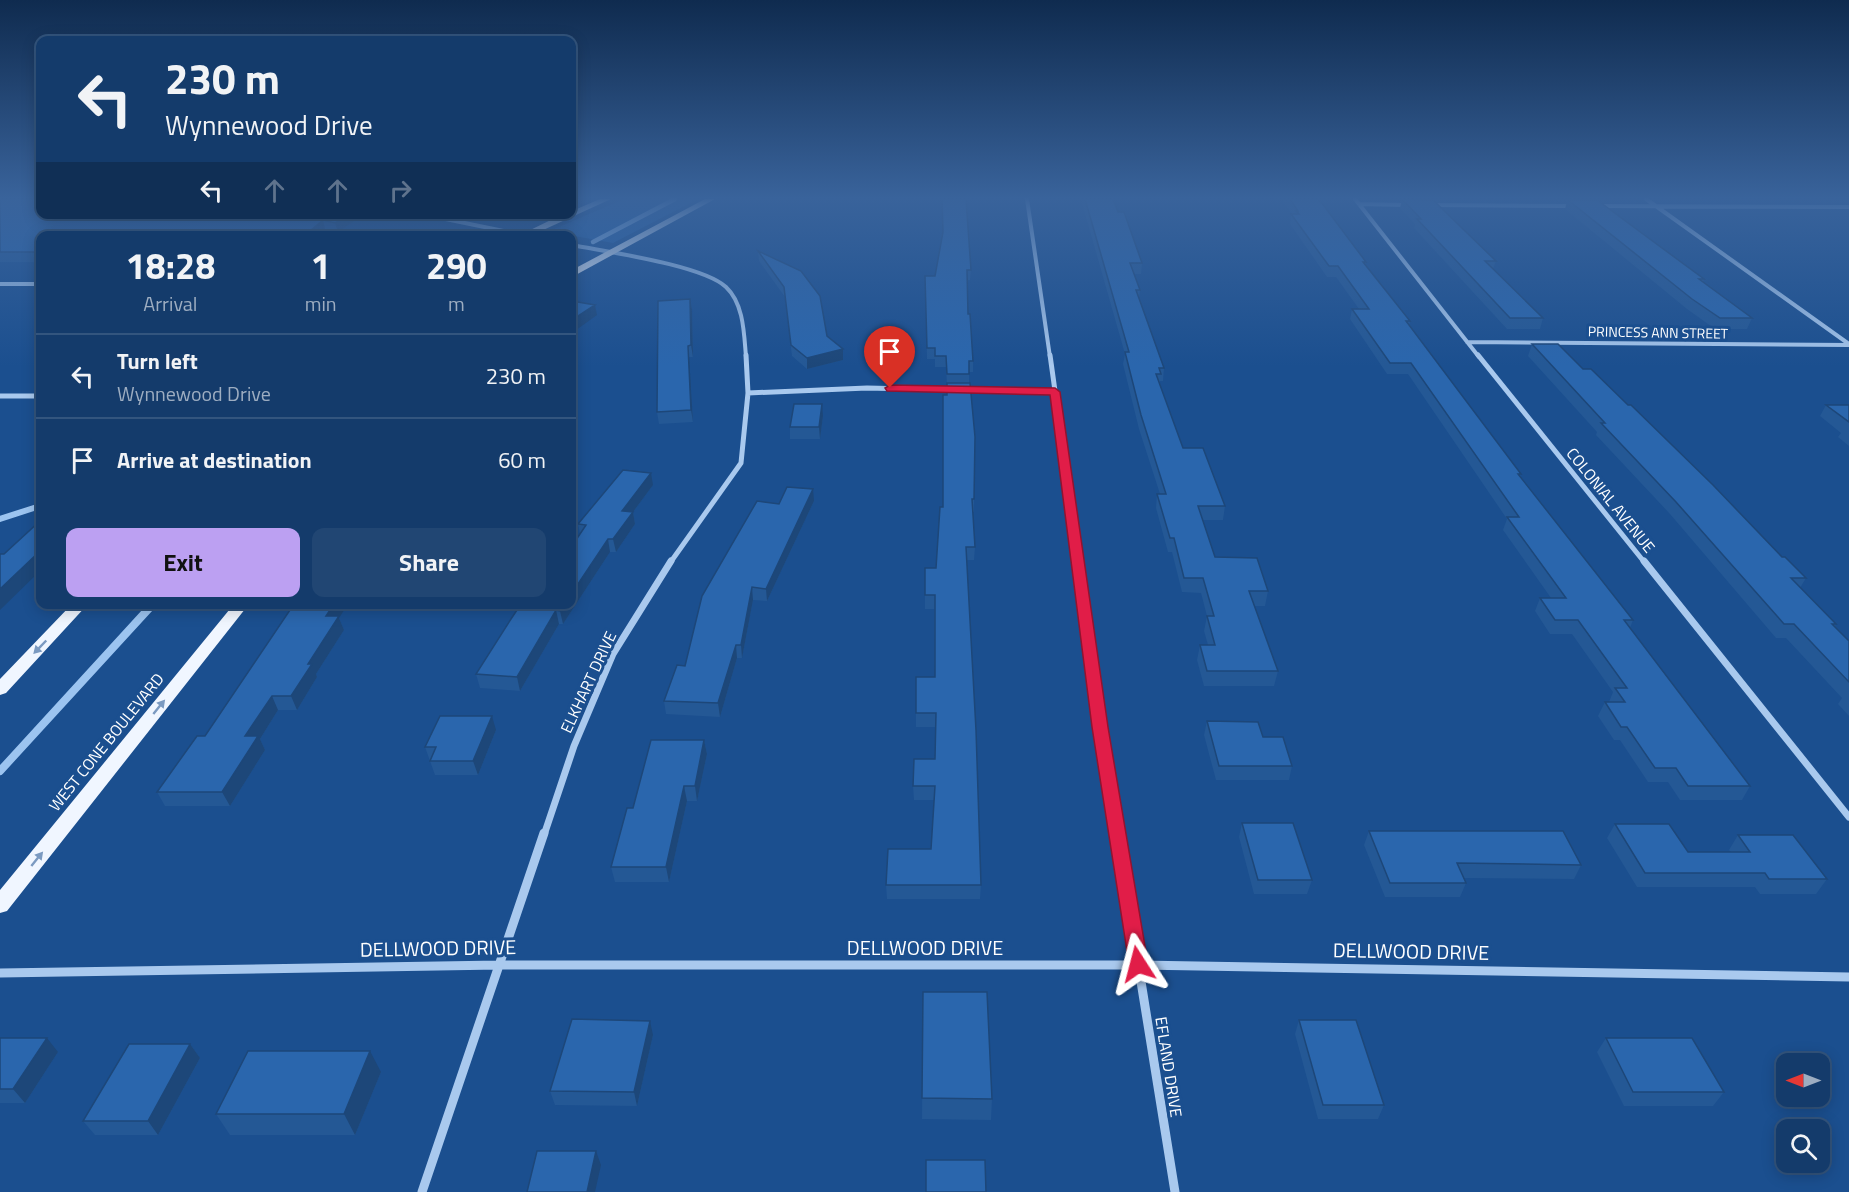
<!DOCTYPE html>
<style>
:root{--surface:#143b6b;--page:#214673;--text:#f1f3f6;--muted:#9dadc1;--line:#33557e;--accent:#bca0f2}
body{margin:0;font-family:"Titillium Web",sans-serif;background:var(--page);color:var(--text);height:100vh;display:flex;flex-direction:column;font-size:22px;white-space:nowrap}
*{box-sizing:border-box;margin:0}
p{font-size:20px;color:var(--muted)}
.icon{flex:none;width:33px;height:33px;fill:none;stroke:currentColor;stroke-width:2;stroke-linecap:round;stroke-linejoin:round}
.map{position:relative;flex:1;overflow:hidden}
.sheet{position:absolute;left:36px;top:231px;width:540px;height:378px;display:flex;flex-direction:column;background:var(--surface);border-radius:12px;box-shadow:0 3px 15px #0003,0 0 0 2px var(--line)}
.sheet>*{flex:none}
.guide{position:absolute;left:36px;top:36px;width:540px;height:183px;border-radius:12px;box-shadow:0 3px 15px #0003,0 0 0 2px var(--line);background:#143b6b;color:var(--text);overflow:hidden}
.needle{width:39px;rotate:270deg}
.buttons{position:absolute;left:1776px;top:1053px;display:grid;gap:12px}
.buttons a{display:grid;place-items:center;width:54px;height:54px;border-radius:12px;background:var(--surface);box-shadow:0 3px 15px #0003,0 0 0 2px var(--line);font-size:30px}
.pin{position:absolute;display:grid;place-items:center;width:51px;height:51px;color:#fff;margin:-62px -26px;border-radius:50% 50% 50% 0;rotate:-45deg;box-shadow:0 0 6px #0007}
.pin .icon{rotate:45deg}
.me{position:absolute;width:66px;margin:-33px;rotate:351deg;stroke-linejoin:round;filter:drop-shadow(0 0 4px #0008)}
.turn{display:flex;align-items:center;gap:21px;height:126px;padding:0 30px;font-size:27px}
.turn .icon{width:78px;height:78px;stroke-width:2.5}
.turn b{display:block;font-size:42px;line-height:51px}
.lanes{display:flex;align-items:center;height:57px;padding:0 30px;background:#0003;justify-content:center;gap:30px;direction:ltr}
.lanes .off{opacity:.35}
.eta{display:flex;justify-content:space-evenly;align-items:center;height:102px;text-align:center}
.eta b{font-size:36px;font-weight:700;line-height:42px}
.cta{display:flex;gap:12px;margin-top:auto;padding:12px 30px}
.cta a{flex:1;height:69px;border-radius:12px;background:var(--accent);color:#111;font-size:24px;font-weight:700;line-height:69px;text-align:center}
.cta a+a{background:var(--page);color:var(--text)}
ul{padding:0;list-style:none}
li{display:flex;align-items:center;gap:18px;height:84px;padding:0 30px;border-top:2px solid var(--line)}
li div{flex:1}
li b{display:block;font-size:22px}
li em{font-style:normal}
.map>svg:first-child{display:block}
.green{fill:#2461a8}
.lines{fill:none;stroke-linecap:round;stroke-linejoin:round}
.stream-far2{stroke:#9cc4f0;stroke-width:4.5}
.stream-far1{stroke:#9cc4f0;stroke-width:6}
.stream{stroke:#9cc4f0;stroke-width:8}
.minor-far3{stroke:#a9c9ee;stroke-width:4}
.minor-far2{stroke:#a9c9ee;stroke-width:5}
.minor-far1{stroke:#a9c9ee;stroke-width:7}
.minor{stroke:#a9c9ee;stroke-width:9}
.primary{fill:#f0f6ff;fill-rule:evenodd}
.wall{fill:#245895}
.shaded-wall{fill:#1d4779}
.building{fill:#2a66ad;stroke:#1d4779;stroke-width:1.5}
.oneway{fill:#7b9ac1}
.route{fill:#e11d48;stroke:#92132f;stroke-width:1.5}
.labels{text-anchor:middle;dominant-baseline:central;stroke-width:6;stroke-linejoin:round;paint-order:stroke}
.far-street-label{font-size:14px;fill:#fff;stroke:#1b4f8f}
.street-label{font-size:16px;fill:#fff;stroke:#1b4f8f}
.near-street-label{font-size:20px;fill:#fff;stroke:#1b4f8f}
</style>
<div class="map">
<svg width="1849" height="1192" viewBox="0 0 1849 1192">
<rect width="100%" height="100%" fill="#1b4f8f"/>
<!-- green -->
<path class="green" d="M624 199H698L613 243 553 232 552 230Z"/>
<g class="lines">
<!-- stream-far2 -->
<path class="stream-far2" d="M593 242 675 199"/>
<!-- stream-far1 -->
<path class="stream-far1" d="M0 519 40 506"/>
<!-- stream -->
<path class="stream" d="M0 771 153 604"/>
<!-- minor-far3 -->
<path class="minor-far3" d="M1027 199 1050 357
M1355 199 1479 357
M1646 199 1849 344
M1359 204 1407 205
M1433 205 1572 206
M1598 206 1849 207
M421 214 528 236
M572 245C607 252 702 265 726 287 744 304 744 334 746 357
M0 284H40
M1467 342 1849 345"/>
<!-- minor-far2 -->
<path class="minor-far2" d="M1050 355 1079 563
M1478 355 1645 563
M963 390 1055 392
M748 393 867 388 952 390
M0 396H40
M670 563 741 463 748 393 746 355"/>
<!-- minor-far1 -->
<path class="minor-far1" d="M1078 561 1100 727 1117 835
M1644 561 1849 817
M544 835 574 746 613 654 671 561"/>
<!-- minor -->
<path class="minor" d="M1117 833 1175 1192
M0 973 499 965H1139L1849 977
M422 1192 544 833"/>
<!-- primary -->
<path class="primary" d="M600 199H611L530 236H518L563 214H572V211Z
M705 199H715L572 277V270Z
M72 604H88L6 693 0 695V679Z
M234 604H249L7 911 0 913V890Z"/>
</g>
<!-- wall -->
<path class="wall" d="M0 199 40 214H361L362 216 338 232 325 229 318 236H40V262H0Z
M1083 199H1113L1118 212 1142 263 1141 274H1134L1140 290 1139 298 1164 368 1163 381H1160V384L1183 448 1225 506 1223 520H1202L1215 557 1268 591 1265 606H1254L1278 671 1274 686H1204L1197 660 1200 645H1208L1204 631 1207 616 1201 593 1182 592 1172 552H1168L1156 508 1157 494H1160L1139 429 1123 364 1125 354 1082 203Z
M1281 199H1318L1366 262 1365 264 1410 321 1409 326 1521 474 1520 476 1633 620 1630 628 1750 786 1742 800H1680L1668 782H1648L1620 740H1614L1598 716 1605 702H1609L1613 692 1572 634H1550L1535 611 1540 598H1551L1503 530 1507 519 1408 374H1387L1350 319 1352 309H1359L1336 277H1327L1290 224 1291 214H1292Z
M1391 199H1422L1496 261 1493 269 1543 318 1540 329H1507L1414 228 1415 224 1400 208 1402 200H1392Z
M1553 199H1584L1583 200 1704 279 1703 282 1752 318 1747 329H1715L1687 309 1565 209 1567 201H1555Z
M1838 199H1849V203H1845Z
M942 233 971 270 970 280H967L968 314 973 361V372H969V383L974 499V512H973L975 547 974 560H967L981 885 980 899H887L886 885 931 849 934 800H914L913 786 935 759 936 727H916V677H935L934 609H925V568H936L943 507 947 385 946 367H935V359H927L925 276H935Z
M758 251 843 360 807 369 792 356 785 297 759 261Z
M690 299 692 309 693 357H689L693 422 659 424 657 412Z
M1532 344 1583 369 1782 557 1806 578 1800 588 1836 624 1835 626 1849 641V716L1838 704 1842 698 1786 638H1776L1670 514 1596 435 1597 432 1528 356Z
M1826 405H1849V446L1838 437 1841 433 1820 416Z
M823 416 820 439H790V427Z
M653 485 633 512 635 524 616 552H610L563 624H559L520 691 480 688 476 674 511 619 572 604 580 534 578 524Z
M814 501 767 601 753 600 742 658H737L720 717 666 714 664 701 779 504Z
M339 618 344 630 316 674 317 677 297 710H278L260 739 265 750 230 806H165L157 792 205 736Z
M1207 721 1263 737 1292 766 1289 780H1216L1204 735Z
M496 730 478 775H435L425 747Z
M704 740 707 754 697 801H687L669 882H615L611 867 633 808Z
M1242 823 1312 880 1307 894H1254L1239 837Z
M1615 824 1688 852H1731L1729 850 1738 835 1827 879 1816 894H1760L1755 887H1637L1607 838Z
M1369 831 1581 865 1574 879 1464 878 1466 883 1460 897H1385L1364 845Z
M923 992 992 1099 991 1120 922 1119Z
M1299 1020 1384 1105 1378 1119H1318L1295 1034Z
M653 1035 637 1106 555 1105 550 1091Z
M0 1038 58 1052 25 1103H0Z
M1606 1038 1724 1092 1713 1106H1624L1597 1052Z
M190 1044 200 1058 158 1135H95L83 1121Z
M381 1072 355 1135H230L216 1114Z"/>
<!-- shaded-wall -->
<path class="shaded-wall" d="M348 214H361L362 216 338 232 335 223Z
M323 220 325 229 318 236H304Z
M690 299 692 309 693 357 691 345Z
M595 305 597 315 572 333V320Z
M688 346 689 357 693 422 691 410Z
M843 349V360L807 369V358Z
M822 404 823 416 820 439 819 427Z
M651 473 653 485 633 512 635 524 616 552 613 539 622 511Z
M813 489 814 501 767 601 766 589Z
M608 539 610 552 563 624 560 611 564 604H572V593Z
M40 551V571L0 610V589Z
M752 587 753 600 742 658 741 645Z
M334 604H348L339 618 344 630 316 674 317 677 297 710 291 696 308 664 326 616Z
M556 610 559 624 520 691 517 677Z
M736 645 737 658 720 717 718 703Z
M272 696 278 710 260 739 265 750 230 806 222 792 245 736Z
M492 716 496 730 478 775 473 761Z
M704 740 707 754 697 801 695 786Z
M684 786 687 801 669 882 666 867Z
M650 1021 653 1035 637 1106 634 1092Z
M47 1038 58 1052 25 1103 13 1089Z
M190 1044 200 1058 158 1135 148 1121Z
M370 1051 381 1072 355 1135 344 1114Z
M596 1151 601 1165 595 1192H587Z"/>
<!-- building -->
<path class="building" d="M0 199H40V214H348L335 223 323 220 304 236H40V252H0Z
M942 199H966L971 270H967L968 314H970L973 361H969V374H947L946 356H935V348H927L925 276H935L943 232Z
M1085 199H1113L1118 212H1124L1142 263H1130L1140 290H1136L1164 368H1159L1161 374H1156L1183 448H1203L1225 506H1198L1215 557 1257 558 1268 591H1249L1278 671H1207L1200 645H1215L1207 616H1214L1203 578H1184L1174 538H1170L1157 494H1166L1141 415 1125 352H1129Z
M1290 199H1318L1324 206 1366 262H1363L1410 321H1406L1521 474H1518L1633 620H1624L1750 786H1688L1676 768H1655L1627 727H1621L1605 702H1625L1615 688H1627L1578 620H1555L1540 598H1566L1507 517H1519L1411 363H1390L1352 309H1369L1338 266H1329L1291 214H1299L1296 211H1298Z
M1402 199 1433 200 1496 261H1485L1543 318H1510L1417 219H1421Z
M1568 200H1597L1704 279H1699L1752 318H1720L1692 299Z
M758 251 801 271 820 296 827 336 843 349 807 358 791 345 784 287Z
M690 299 691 345 688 346 691 410 657 412 658 301Z
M572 301 595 305 572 320Z
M1532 344H1558L1583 369H1591L1628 405H1631L1713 485 1782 557H1785L1806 578H1791L1836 624H1832L1849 641V682L1794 624H1784L1676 502 1601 423H1605Z
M947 383H970L975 437 974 499H972L975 547H966L976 730 981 885H886L888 849H931L935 786H913L914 759H935L936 713H916V677H935V595H925V568H936L940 507H943V395H947Z
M794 404H822L819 427H790Z
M1826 405H1849V422Z
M623 470 651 473 622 511 633 512 613 539H608L572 593V546L586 525 578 524Z
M787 487 813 489 766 589 752 587 741 645H736L718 703 664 701 677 665 685 666 702 596 757 501 779 504Z
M40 521V551L0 589V554H4Z
M294 604H334L326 616H339L308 664H312L291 696H272L245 736H258L222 792H157L197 736H205Z
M521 604H564L560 611 556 610 517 677 476 674 511 619Z
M440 716H492L473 761H430L436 747H425Z
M1207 721 1258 722 1263 737H1283L1292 766H1219Z
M651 740H704L695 786H684L666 867H611L627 808H633Z
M1242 823H1293L1312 880H1258Z
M1615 824H1669L1688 852H1750L1738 835H1793L1827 879H1769L1765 873H1645Z
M1369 831H1563L1581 865 1457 863 1466 883H1390Z
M923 992H987L992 1099 922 1098Z
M572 1019 650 1021 634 1092 550 1091Z
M1299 1020H1356L1384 1105H1323Z
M0 1038H47L13 1089H0Z
M1606 1038H1692L1724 1092H1633Z
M129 1044H190L148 1121H83Z
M248 1051H370L344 1114H216Z
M537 1151H596L587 1192H527Z
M926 1160H985L986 1192H926Z"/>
<!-- one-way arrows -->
<defs><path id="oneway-solid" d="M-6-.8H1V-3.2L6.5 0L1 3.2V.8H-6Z" transform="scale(1.5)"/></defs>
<g class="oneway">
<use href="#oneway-solid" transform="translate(40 647) rotate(134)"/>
<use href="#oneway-solid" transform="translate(159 707) rotate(-51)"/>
<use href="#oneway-solid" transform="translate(37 859) rotate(-51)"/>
</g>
<!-- sky -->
<linearGradient id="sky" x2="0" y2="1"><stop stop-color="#0f2b4f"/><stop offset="0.54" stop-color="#39639b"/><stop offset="1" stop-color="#39639b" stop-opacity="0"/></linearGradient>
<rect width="1849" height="366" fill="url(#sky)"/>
<!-- route -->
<path class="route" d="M890 385 1055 388 1060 392 1108 727 1148 964 1145 970 1138 973 1132 970 1129 964 1092 727 1050 395 887 391 885 388Z"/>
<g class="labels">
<!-- far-street labels -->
<g class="far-street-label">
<text transform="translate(1658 332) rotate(1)">PRINCESS ANN STREET</text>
</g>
<!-- street labels -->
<g class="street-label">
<text transform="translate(1611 500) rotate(51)">COLONIAL AVENUE</text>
<text transform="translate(588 682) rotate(-65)">ELKHART DRIVE</text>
<text transform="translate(106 742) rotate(-51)">WEST CONE BOULEVARD</text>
<text transform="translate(1169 1067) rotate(81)">EFLAND DRIVE</text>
</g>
<!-- near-street labels -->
<g class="near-street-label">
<text x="925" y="947">DELLWOOD DRIVE</text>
<text transform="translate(438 948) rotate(-1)">DELLWOOD DRIVE</text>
<text transform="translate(1411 951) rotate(1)">DELLWOOD DRIVE</text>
</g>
</g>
</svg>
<div class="buttons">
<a><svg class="needle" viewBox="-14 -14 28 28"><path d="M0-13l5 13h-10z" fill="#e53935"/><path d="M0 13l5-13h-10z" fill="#9dadc1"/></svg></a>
<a><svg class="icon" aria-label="search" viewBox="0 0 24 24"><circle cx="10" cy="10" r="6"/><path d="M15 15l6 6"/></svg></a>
</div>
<div class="pin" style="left:890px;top:388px;background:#d93025"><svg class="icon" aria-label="arrive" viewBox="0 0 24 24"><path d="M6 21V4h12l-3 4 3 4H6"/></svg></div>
<svg class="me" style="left:1138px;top:964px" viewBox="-20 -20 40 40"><path d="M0-17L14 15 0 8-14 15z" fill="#e11d48" stroke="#fff" stroke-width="4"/></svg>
<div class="guide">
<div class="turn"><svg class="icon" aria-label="left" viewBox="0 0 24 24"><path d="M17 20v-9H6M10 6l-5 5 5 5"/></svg><div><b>230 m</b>Wynnewood Drive</div></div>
<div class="lanes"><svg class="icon" aria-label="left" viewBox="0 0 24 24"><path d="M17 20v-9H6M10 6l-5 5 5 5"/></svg><svg class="icon off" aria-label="ahead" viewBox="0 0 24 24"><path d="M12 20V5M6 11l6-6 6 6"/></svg><svg class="icon off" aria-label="ahead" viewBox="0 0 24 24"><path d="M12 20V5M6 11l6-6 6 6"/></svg><svg class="icon off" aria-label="right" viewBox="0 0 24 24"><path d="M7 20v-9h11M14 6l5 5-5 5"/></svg></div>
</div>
<section class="sheet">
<div class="eta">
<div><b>18:28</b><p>Arrival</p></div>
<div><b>1</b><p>min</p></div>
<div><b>290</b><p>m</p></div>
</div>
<ul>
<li><svg class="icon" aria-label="left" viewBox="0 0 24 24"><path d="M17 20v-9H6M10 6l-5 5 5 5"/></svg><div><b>Turn left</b><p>Wynnewood Drive</p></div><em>230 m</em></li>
<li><svg class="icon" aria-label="arrive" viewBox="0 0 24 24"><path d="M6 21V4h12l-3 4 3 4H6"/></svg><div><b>Arrive at destination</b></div><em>60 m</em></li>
</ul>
<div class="cta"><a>Exit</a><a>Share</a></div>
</section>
</div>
